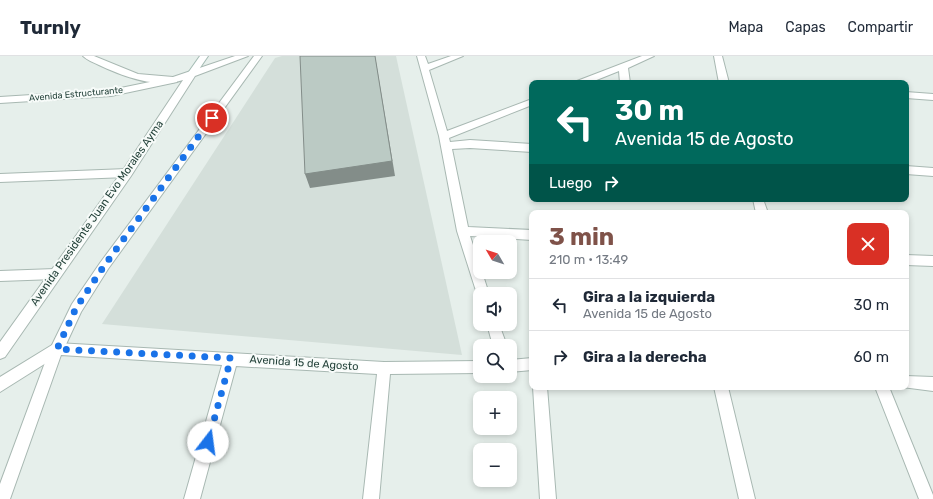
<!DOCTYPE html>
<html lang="es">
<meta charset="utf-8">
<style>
:root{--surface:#fff;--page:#f6f6f7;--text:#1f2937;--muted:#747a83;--line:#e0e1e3;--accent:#7f5249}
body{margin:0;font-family:Rubik,sans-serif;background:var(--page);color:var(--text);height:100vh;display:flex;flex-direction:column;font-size:15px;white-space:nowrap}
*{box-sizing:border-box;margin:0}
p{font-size:13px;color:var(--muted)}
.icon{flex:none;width:22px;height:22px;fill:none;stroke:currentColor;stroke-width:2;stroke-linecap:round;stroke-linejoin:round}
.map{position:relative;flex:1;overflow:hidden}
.side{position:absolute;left:529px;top:154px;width:380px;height:180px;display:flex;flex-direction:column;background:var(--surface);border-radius:8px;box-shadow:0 2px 6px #0003}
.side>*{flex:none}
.banner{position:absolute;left:529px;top:24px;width:380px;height:122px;border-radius:8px;box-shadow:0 2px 6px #0003;background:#00695c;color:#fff;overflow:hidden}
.needle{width:26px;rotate:309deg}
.tools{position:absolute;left:473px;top:179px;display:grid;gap:8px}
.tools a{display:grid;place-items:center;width:44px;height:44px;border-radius:8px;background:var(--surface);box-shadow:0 2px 6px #0003;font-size:20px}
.pin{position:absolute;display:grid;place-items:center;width:34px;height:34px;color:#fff;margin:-17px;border:2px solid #fff;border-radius:50%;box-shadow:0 1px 4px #0007}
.me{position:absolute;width:44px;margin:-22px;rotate:15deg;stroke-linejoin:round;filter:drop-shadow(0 0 3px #0008)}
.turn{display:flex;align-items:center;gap:14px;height:84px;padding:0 20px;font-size:18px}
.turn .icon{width:52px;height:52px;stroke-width:2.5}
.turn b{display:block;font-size:28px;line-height:34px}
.then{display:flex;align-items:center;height:38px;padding:0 20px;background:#0003;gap:8px;font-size:15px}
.round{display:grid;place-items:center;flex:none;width:42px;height:42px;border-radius:8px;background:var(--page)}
.summary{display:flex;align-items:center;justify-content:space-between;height:68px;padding:0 20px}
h1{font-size:24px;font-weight:700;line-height:30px;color:var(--accent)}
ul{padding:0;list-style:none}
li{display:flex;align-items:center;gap:12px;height:52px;padding:0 20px;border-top:1px solid var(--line)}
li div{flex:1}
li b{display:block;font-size:15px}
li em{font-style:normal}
header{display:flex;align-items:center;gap:24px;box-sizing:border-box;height:56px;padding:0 20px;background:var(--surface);border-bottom:1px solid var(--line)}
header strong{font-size:19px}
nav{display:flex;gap:22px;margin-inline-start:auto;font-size:14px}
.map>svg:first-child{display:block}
.built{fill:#d4dfda}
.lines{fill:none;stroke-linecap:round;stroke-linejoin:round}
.minor-casing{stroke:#a8b8b2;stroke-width:2}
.tertiary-casing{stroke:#a8b8b2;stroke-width:2}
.secondary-casing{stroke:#a4bbb3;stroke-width:2}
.minor{fill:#fff;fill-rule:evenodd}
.tertiary{fill:#fff;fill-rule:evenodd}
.secondary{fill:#fff;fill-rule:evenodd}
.shaded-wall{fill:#838d89}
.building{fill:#bbcac4;stroke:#838d89}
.route{stroke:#1a73e8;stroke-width:7;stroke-dasharray:0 12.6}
.labels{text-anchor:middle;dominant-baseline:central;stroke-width:4;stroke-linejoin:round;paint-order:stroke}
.far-street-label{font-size:9px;fill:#24423a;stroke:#f7fbf9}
.street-label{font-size:11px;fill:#24423a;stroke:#f7fbf9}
</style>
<header>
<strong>Turnly</strong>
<nav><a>Mapa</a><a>Capas</a><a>Compartir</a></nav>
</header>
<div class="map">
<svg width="933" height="443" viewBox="0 0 933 443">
<rect width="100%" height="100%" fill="#e6efeb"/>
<!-- built -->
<path class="built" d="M282 0H396L462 299 102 268 275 2Z"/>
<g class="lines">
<defs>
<path id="minor" d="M417 0H425L428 8 451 0H463L429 14 447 75 532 43V49L449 82 450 86 470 84 532 88V96L470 92 452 93 468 171 532 174V184L470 180 480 210V216H482L489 238H480V242L477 238 457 175 439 80Z
M642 0H654L628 12 630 27H620L619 15 589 27H575L577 25Z
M714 0H722L729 27H719Z
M174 21 177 22V26L111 40 0 47V41L111 34Z
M906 36 933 38V44L906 42Z
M906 110 933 112V120L906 118Z
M127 113 132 117 127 121 0 126V118Z
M753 143H763L768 157H756Z
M906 199 933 200V210L906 209Z
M55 213 59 214 61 218 59 222 55 223 0 225V215Z
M487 268H499L507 290H493Z
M57 287 384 306 480 305V317L390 318 379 443H363L377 318 236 310 200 443H184L222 309 61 299 10 443H0V428L50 293 52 289Z
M532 302V314L510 316V304Z
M906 320 933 321V335L902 331H906Z
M533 331H547L556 443H540Z
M714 331H728L755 443H739Z
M875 331H889L933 439V443H919Z"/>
<path id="tertiary" d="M83 0H94L138 18 173 21 235 0H248L195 20 131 120 5 301 0 303V286L123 114 183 24C157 33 122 20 99 9 93 6 87 4 83 0Z
M254 0H262L108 213 81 256 62 297 0 336V321L52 289 72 248 100 207Z"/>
<path id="secondary" d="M200 0H208L195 19H189L188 17Z"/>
</defs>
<!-- minor casing -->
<use href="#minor" class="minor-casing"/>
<!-- tertiary casing -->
<use href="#tertiary" class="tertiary-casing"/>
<!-- secondary casing -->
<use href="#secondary" class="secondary-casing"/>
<!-- minor -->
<use href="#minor" class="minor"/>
<!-- tertiary -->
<use href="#tertiary" class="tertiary"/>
<!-- secondary -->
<use href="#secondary" class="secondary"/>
</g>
<!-- shaded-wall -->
<path class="shaded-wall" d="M375 0 395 120 310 132 305 118Z"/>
<!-- building -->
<path class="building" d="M300 0H375L392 105 305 118Z"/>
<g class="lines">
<!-- route -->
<path class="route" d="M208 386 231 302 57 293 76 252 104 210 212 62"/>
</g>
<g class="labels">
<!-- far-street labels -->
<g class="far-street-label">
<text transform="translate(76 38) rotate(-5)">Avenida Estructurante</text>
</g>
<!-- street labels -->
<g class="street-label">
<text transform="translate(97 157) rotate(-55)">Avenida Presidente Juan Evo Morales Ayma</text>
<text transform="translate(304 307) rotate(4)">Avenida 15 de Agosto</text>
</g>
</g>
</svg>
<div class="tools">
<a><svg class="needle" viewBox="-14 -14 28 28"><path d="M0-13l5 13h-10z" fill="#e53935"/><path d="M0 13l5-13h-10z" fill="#747a83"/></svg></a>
<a><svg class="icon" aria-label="sound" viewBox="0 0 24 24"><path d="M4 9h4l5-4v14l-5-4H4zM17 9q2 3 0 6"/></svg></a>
<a><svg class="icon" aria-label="search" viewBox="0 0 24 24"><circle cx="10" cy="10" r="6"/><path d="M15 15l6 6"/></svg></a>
<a>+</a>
<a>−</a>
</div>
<div class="pin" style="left:212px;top:62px;background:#d93025"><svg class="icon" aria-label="arrive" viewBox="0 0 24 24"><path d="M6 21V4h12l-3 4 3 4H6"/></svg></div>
<svg class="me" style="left:208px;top:386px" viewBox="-20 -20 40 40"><circle r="19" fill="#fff"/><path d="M0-13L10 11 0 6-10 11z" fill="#1a73e8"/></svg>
<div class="banner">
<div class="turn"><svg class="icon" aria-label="left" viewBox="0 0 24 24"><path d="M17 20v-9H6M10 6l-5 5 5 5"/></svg><div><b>30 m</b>Avenida 15 de Agosto</div></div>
<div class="then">Luego<svg class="icon" aria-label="right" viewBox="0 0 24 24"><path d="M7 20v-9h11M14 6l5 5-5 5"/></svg></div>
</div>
<section class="side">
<div class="summary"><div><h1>3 min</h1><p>210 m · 13:49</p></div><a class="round" style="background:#d93025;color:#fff"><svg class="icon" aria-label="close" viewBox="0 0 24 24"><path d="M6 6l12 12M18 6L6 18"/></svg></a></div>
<ul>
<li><svg class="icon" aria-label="left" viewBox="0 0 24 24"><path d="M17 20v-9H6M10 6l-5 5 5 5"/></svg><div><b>Gira a la izquierda</b><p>Avenida 15 de Agosto</p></div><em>30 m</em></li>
<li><svg class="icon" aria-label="right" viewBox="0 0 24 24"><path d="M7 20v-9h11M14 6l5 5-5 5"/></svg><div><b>Gira a la derecha</b></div><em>60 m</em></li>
</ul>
</section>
</div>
